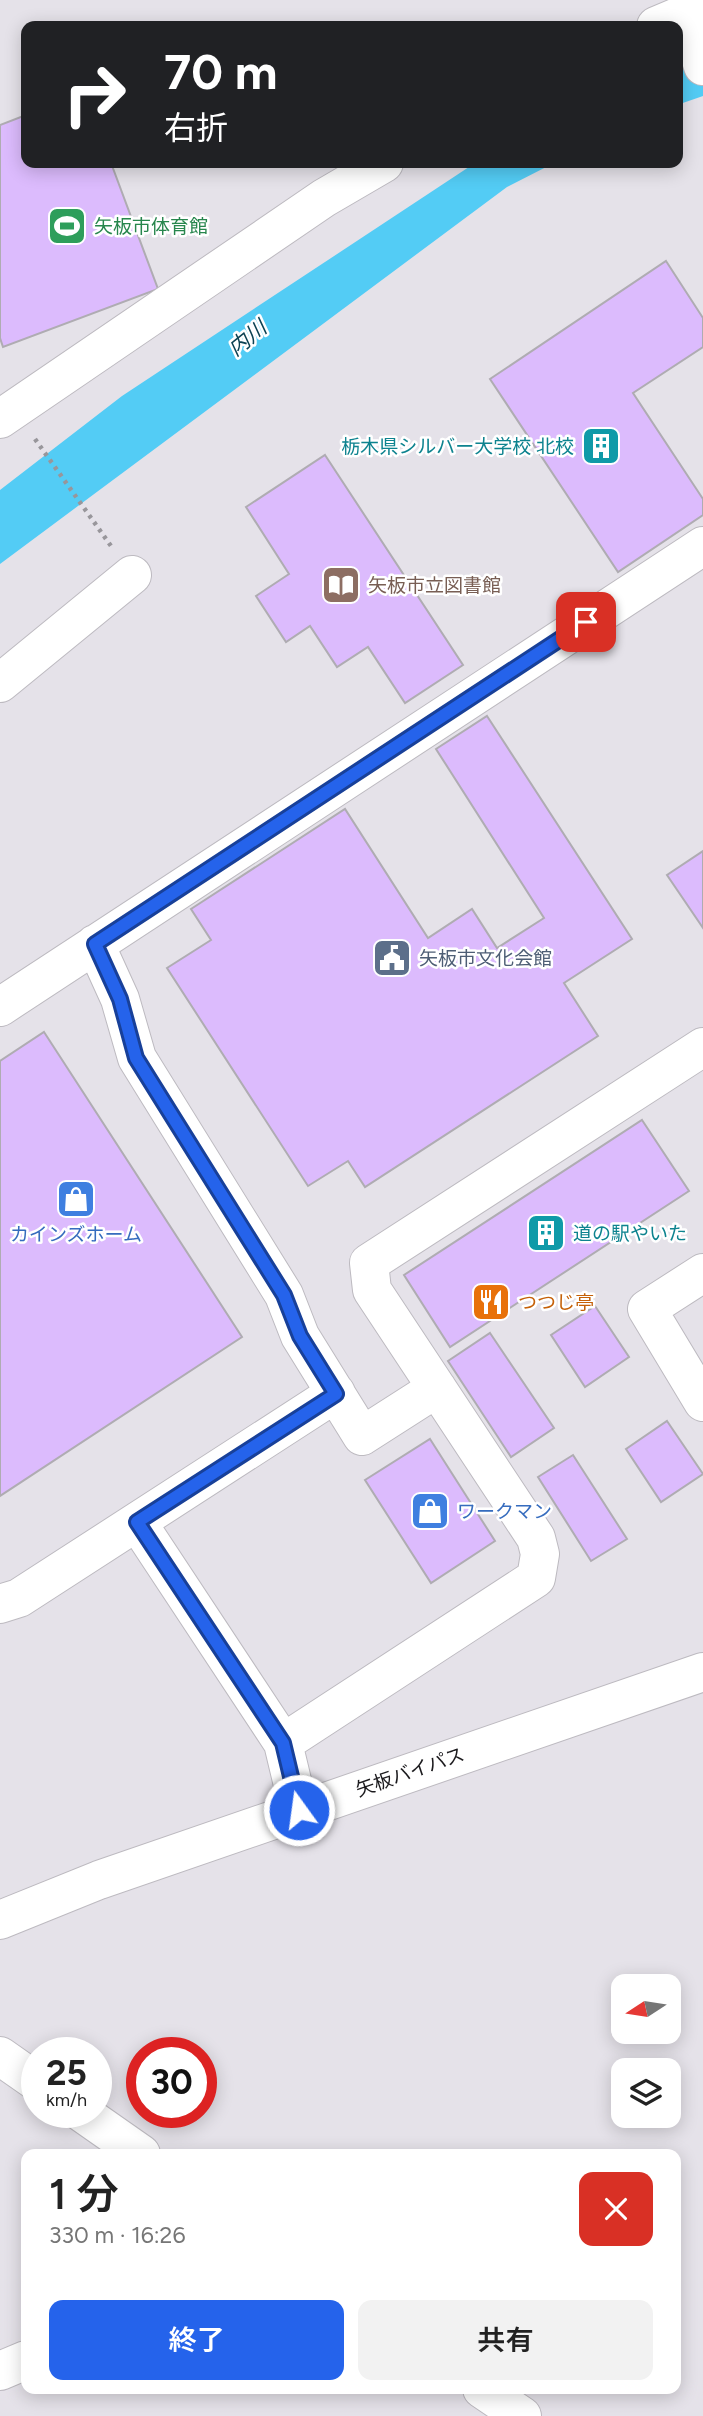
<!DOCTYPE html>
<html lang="ja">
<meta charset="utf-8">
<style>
:root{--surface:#fff;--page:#f2f2f2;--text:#222;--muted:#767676;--accent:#2563eb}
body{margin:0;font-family:Figtree,"Noto Sans JP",sans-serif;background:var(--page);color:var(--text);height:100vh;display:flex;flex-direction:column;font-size:26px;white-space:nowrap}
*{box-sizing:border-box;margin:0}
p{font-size:23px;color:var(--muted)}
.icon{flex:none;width:38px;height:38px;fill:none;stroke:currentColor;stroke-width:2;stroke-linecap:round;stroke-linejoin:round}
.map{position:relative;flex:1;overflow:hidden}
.side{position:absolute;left:21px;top:2149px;width:660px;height:245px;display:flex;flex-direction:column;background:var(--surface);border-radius:14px;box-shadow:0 4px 18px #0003}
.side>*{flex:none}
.top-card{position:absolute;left:21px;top:21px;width:662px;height:147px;border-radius:14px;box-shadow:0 4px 18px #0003;background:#202124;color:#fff;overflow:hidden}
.needle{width:46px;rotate:258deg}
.controls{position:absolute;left:611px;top:1974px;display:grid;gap:14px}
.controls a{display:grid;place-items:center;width:70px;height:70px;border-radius:14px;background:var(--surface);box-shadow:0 4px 18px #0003;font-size:35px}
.speed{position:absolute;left:21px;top:2037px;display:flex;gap:14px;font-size:35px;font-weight:700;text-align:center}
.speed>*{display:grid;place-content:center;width:91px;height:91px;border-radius:50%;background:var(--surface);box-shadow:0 4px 18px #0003;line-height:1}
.speed small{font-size:18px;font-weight:400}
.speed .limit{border:10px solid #d22;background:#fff;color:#111}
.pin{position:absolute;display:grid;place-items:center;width:60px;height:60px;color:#fff;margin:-30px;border-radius:14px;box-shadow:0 4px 10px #0006}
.me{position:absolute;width:77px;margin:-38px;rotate:346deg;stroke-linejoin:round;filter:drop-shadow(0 0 5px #0008)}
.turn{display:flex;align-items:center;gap:24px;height:147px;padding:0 28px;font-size:32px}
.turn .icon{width:91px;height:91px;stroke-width:2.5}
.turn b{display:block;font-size:49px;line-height:60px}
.round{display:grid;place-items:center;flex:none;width:74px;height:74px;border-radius:14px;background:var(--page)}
.headline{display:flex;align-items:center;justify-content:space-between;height:119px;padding:0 28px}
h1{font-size:42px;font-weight:600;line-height:52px}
.primary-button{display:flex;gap:14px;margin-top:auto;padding:14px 28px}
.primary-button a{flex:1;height:80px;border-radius:14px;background:var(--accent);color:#fff;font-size:28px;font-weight:600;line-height:80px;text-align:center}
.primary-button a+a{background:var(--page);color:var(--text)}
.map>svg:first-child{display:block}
.water{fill:#53ccf5}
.building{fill:#dcbbfd;stroke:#afacb2;stroke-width:2}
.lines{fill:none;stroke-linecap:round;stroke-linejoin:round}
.minor-casing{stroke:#bdbac0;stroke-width:40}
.major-casing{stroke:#bdbac0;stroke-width:40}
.highway-casing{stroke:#bdbac0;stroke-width:40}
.path{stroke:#98969b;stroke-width:4.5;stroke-dasharray:3.5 5;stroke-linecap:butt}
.minor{stroke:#fff;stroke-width:38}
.major{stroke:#fff;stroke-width:38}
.highway{stroke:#fff;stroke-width:38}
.route-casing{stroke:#184099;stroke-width:18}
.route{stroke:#2563eb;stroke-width:12}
.labels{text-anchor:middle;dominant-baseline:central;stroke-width:5;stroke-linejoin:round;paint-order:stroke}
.leisure-label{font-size:19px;fill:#27864d;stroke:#fff;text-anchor:start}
.culture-label{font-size:19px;fill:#0d838f;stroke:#fff;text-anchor:end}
.education-label{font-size:19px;fill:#785e54;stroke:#fff;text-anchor:start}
.service-label{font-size:19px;fill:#4e5e75;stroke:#fff;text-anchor:start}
.shop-label{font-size:19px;fill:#366cbe;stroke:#fff}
.food-label{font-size:19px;fill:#c56008;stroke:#fff;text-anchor:start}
.street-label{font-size:19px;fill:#1b1a1d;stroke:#fff}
.water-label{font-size:21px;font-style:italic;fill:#0c4253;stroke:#fff}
</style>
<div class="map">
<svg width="703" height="2416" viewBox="0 0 703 2416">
<rect width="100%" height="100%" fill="#e5e2e9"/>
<!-- water -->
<path class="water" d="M703 52V96L677 105V60Z
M475 163H554L507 187 0 564V490L122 396Z"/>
<!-- building -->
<path class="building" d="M26 115V163H111L158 289 3 347 0 338V125Z
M666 261 703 318V347L633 393 703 499V515L618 572 490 379Z
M325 455 463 665 405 703 368 647 337 667 310 626 286 642 256 596 289 574 246 507Z
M487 716 632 939 564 983 598 1036 365 1187 348 1161 308 1186 167 968 211 940 191 909 345 809 428 938 472 909 497 948 544 918 436 749Z
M703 851V928L667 875Z
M44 1032 242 1337 0 1496V1061Z
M642 1120 689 1191 450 1347 404 1275Z
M595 1306 629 1357 585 1387 551 1335Z
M490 1333 554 1428 511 1457 448 1361Z
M667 1421 703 1474 661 1502 626 1449Z
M430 1439 495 1541 431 1583 365 1480Z
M573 1455 627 1539 591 1561 538 1477Z"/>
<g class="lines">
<defs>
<path id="minor" d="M692 0C686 23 696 44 703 66
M656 26 689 12
M0 419 324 198 384 163
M0 683 132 575
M95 944 120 999 137 1058 284 1295 300 1336 362 1436 437 1388
M0 1007 703 546
M703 1273 647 1309 703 1402
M137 1522 283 1743
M0 1604 19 1598 336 1393
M299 1810 283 1743 536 1578 540 1554 536 1538 372 1290 369 1263 703 1047
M0 2371 26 2360"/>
<path id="major" d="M0 1920 99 1880 703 1672"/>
<path id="highway" d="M0 2056 37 2082
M81 2112 141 2154
M482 2389 522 2416"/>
</defs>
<!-- minor casing -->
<use href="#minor" class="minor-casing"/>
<!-- major casing -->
<use href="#major" class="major-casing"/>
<!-- highway casing -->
<use href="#highway" class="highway-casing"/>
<!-- path -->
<path class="path" d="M35 439 111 546"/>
<!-- minor -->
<use href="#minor" class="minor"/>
<!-- major -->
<use href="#major" class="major"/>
<!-- highway -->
<use href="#highway" class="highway"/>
</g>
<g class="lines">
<defs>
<path id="route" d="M299 1810 283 1743 137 1522 336 1394 300 1336 284 1295 136 1058 120 999 95 944 586 622"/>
</defs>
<!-- route casing -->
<use href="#route" class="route-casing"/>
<!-- route -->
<use href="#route" class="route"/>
</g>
<!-- icons -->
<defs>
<symbol id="stadium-square" viewBox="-11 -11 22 22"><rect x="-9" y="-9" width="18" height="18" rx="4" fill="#2e9e5b" stroke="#fff"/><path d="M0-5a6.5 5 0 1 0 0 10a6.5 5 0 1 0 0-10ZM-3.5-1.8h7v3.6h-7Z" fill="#fff"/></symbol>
<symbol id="building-square" viewBox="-11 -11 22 22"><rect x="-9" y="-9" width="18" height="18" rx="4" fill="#0f9aa8" stroke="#fff"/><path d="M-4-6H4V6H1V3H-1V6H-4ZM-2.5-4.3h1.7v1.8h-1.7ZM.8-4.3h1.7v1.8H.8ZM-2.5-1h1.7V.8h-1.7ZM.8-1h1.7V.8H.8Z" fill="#fff"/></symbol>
<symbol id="library-square" viewBox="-11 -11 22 22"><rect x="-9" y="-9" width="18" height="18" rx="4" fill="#8d6e63" stroke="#fff"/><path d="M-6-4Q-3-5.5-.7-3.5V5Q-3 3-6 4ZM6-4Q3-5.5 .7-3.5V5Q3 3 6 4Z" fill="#fff"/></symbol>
<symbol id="civic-square" viewBox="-11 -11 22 22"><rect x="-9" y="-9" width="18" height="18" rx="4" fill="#5c6f8a" stroke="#fff"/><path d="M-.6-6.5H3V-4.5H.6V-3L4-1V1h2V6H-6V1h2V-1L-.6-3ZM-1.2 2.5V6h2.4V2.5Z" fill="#fff"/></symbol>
<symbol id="shop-square" viewBox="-11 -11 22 22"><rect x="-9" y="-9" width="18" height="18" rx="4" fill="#3f7fe0" stroke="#fff"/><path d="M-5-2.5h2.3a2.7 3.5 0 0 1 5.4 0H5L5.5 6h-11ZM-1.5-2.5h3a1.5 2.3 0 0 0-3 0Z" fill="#fff"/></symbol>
<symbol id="restaurant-square" viewBox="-11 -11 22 22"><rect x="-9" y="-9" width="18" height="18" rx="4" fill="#e8710a" stroke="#fff"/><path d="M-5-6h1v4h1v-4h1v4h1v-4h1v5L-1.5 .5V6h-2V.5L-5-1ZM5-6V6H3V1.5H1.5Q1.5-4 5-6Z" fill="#fff"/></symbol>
</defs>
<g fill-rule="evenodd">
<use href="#stadium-square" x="45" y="204" width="44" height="44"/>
<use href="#building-square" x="579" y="424" width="44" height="44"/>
<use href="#library-square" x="319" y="563" width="44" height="44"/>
<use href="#civic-square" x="370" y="936" width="44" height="44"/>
<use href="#shop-square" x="54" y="1177" width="44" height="44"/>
<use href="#building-square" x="524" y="1211" width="44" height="44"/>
<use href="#restaurant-square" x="469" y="1280" width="44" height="44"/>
<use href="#shop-square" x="408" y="1489" width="44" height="44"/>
</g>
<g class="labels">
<!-- leisure labels -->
<g class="leisure-label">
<text x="94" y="226">矢板市体育館</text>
</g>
<!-- culture labels -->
<g class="culture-label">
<text x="574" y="446">栃木県シルバー大学校 北校</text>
<text x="573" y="1233" text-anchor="start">道の駅やいた</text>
</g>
<!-- education labels -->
<g class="education-label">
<text x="368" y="585">矢板市立図書館</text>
</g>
<!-- service labels -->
<g class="service-label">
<text x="419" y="958">矢板市文化会館</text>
</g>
<!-- shop labels -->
<g class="shop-label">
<text x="76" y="1234">カインズホーム</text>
<text x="457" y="1511" text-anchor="start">ワークマン</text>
</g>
<!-- food labels -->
<g class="food-label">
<text x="518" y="1302">つつじ亭</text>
</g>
<!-- street labels -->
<g class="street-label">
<text transform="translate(410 1772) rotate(-19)">矢板バイパス</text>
</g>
<!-- water labels -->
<g class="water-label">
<text transform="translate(247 338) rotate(-39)">内川</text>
</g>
</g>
</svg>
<div class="controls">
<a><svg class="needle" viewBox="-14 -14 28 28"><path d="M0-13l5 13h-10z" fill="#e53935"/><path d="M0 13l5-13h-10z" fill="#767676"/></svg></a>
<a><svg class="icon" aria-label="layers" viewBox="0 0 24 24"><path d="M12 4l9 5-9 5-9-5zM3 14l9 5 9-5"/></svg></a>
</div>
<div class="speed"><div>25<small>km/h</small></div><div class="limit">30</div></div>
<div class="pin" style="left:586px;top:622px;background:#d93025"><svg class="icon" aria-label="arrive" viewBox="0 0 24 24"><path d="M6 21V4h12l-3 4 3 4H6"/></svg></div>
<svg class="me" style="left:299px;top:1810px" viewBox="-20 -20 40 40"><circle r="17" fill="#2563eb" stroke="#fff" stroke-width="3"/><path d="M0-11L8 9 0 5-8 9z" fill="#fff"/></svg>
<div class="top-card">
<div class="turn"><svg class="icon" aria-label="right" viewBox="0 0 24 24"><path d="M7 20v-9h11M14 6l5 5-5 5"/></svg><div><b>70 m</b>右折</div></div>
</div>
<section class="side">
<div class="headline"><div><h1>1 分</h1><p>330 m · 16:26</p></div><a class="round" style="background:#d93025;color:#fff"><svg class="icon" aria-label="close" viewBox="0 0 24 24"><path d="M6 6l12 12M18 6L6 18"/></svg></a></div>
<div class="primary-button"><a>終了</a><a>共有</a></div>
</section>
</div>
